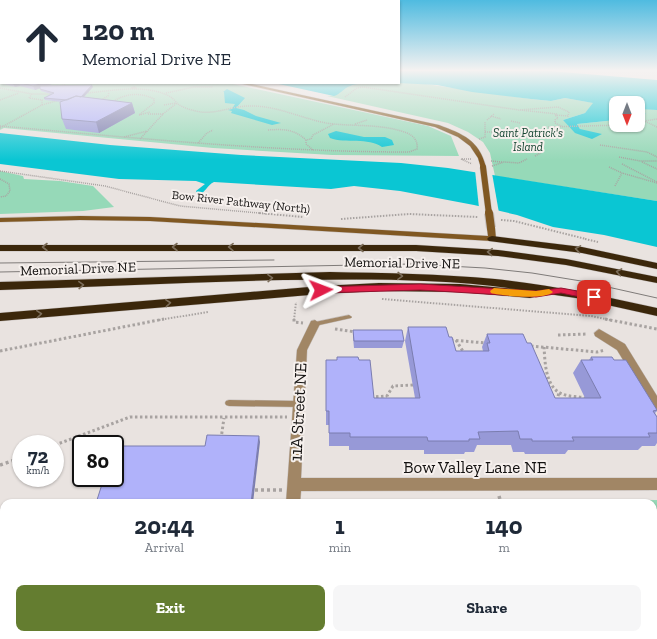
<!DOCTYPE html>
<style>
:root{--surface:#fff;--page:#f6f6f7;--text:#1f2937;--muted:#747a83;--accent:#647d30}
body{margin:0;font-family:"Zilla Slab",serif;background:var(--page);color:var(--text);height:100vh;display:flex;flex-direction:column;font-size:15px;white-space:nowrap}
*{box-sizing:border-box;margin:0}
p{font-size:13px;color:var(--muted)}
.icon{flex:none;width:22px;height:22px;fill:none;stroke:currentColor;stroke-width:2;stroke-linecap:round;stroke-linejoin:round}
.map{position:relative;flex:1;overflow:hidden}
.panel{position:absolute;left:0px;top:499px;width:657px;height:140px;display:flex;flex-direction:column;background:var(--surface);border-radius:12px 12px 0 0;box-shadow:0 1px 3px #0004}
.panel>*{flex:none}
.hud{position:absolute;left:0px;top:0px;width:400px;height:84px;box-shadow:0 1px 3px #0004;background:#fff;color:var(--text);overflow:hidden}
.needle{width:26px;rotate:180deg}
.controls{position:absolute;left:609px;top:96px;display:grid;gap:8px}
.controls a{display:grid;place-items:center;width:36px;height:36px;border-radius:8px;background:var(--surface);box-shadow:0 1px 3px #0004;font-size:20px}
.speed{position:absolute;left:12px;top:435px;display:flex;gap:8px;font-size:20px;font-weight:700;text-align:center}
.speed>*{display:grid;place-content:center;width:52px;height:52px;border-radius:50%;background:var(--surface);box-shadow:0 1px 3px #0004;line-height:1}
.speed small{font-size:10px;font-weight:400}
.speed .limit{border:2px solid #111;border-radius:6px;background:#fff;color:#111}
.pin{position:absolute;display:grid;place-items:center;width:34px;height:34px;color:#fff;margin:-17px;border-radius:8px;box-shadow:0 2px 6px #0006}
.me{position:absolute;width:44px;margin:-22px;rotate:87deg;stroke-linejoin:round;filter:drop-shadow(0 0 3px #0008)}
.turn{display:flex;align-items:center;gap:14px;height:84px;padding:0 16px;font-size:18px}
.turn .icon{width:52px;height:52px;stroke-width:2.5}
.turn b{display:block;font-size:28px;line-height:34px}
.eta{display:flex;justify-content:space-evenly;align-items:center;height:68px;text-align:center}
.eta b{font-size:24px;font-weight:800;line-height:28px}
.button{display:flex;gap:8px;margin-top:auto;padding:8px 16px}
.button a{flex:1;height:46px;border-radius:8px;background:var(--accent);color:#fff;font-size:16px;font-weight:800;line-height:46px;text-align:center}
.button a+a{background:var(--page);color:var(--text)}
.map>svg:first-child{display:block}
.green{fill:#96d9b8}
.water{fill:#0ac6d3}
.pier{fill:#e9e3e0}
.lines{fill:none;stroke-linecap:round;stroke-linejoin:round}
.lane-casing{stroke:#c7c1bf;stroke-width:1}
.street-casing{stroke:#c7c1bf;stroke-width:1}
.secondary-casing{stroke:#c7c1bf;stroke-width:1}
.highway-casing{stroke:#c7c1bf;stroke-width:1}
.path-far3{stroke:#a8a3a1;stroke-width:1.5;stroke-dasharray:1 1;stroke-linecap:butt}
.path-far2{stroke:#a8a3a1;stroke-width:2;stroke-dasharray:1.5 1.5;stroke-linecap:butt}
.path-far1{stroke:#a8a3a1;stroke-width:3;stroke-dasharray:2.5 2.5;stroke-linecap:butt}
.path{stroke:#a8a3a1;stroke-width:3.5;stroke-dasharray:3 3;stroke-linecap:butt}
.lane{fill:#a18665;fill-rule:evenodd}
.street{fill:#a18665;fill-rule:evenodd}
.secondary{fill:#805822;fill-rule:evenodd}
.highway{fill:#3b270b;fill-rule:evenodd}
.tram{stroke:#7f7b79;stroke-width:1}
.secondary-bridge-far1-casing{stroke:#c7c1bf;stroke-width:7;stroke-linecap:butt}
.secondary-bridge-casing{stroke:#c7c1bf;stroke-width:10;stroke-linecap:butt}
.secondary-bridge-far1{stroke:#805822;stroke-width:6}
.secondary-bridge{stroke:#805822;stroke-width:8}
.wall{fill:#9799d7}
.shaded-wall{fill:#7b7daf}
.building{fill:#b0b2fa;stroke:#7b7daf}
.oneway{stroke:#7c6d5a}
.route{fill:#e11d48;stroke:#92132f}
.slow{fill:#f59e0b}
.labels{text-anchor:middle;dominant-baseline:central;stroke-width:4;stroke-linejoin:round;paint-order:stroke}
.far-park-label{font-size:12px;font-style:italic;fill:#134430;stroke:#f6f0ed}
.far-street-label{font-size:12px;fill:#131110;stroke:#f6f0ed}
.street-label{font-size:14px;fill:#131110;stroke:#f6f0ed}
.near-street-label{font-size:17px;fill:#131110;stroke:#f6f0ed}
</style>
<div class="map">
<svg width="657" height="639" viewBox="0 0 657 639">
<rect width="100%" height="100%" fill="#e9e3e0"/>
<!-- green -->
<path class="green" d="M0 71 1 83H228L428 126 451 136 459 156 332 155 213 148 4 128 0 130Z
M361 83H418L531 99 551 101 565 98 594 103 585 113 563 120 580 129 577 124 616 120V125H638V116L646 114 639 108 657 110V201L495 176 490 153 483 142 468 132 448 123 327 96C337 96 340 91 348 87 351 85 357 85 361 83Z
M0 171 23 176 24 179 60 181 93 186 114 207 83 211 0 214Z
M657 500V639H644L643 635H653V503H588V501Z"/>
<!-- water -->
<path class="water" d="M399 71H550L657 80V110L640 109 646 114 638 116V103H616V120L577 124 580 129 602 134 592 139 575 133 563 120 585 113 593 103 565 98 551 101 531 99 472 92 437 85 399 83Z
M274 83H370C363 83 354 84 348 87 342 90 340 94 334 96Z
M227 89 245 98 236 108 244 110 256 116 281 123 272 125 231 113 232 111 228 110 232 109 235 104 225 103 224 92H223Z
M336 131 364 137H385L392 140 394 145 382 147C368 137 346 144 330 138L328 134Z
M0 133 110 145 241 155 401 163 448 168 657 201V247L604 235 553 227 517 215 474 205 400 191 354 186 331 189 214 182C207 185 206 192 198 196L196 191 205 184 196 181 119 179 0 164Z"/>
<!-- pier -->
<path class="pier" d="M475 170 492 173 499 213 479 208Z"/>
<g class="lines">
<defs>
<path id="lane" d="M349 315 352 317 351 318 315 326 312 324 315 322Z
M229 400 299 401 302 402 303 404 302 406 299 407 229 406 226 405 225 403 226 401Z"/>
<path id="street" d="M315 320 320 324 307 350 301 478H657V490L301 491 300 503H286L297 350 311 321Z
M599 329 625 344 657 396V411L653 409 617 350 595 336 594 333Z
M277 635H295V639H277Z"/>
<path id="secondary" d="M238 83H247L439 125C463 134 479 140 486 167L481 168 478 158 470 146 458 137 435 127Z
M80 216 150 217 488 236 487 228 491 226 495 228 496 239 492 241 150 221 80 220 0 222V218Z"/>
<path id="highway" d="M492 236 582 247 657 263V269L582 253 489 241 487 239 489 237Z
M0 245H416L498 250 566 259 657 277V283L566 265 498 256 416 251H0Z
M330 272C385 273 440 274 495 279 550 285 603 296 657 308V316L576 298 534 292 536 294 534 297 530 298 460 292 379 291 321 294 0 321V313L321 286 379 283 460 284 516 289C440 278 361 279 284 280 189 282 95 287 0 290V282Z"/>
</defs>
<!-- lane casing -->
<use href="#lane" class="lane-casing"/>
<!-- street casing -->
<use href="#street" class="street-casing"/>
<!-- secondary casing -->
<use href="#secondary" class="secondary-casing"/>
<!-- highway casing -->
<use href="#highway" class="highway-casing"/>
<!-- path-far3 -->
<path class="path-far3" d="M60 86 67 83
M134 87 136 88H131Z
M0 88 32 94H51
M166 93 194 87H213
M32 94 29 98 42 100V105
M345 97 357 88 363 87 519 110 558 107 569 112 568 116 555 115 558 118 555 120V123L563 127
M0 100 19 93
M101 100 108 96 109 92
M112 103C123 93 141 92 154 99V103L139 115 150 112
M164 105 176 103
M520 110 557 114
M148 114H163
M491 116 501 119
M638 118 657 127
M487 120 494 114
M511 121 520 123
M638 122 657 119
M355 124 367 120
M0 126C136 138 272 152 409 152L417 149C418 141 414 136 407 133 381 123 352 127 326 123 301 118 277 106 252 106 235 105 218 114 201 112 194 111 183 108 178 104 175 101 172 97 167 95 142 84 112 91 86 93
M548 127 621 125
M0 128 42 105 59 100
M268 130C284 129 294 129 306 140L311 139 313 135 334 124
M485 132H496
M505 133 518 134
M124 137 147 131
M140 139 163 114 177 103
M479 139 485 137V122
M306 140V144L313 150
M198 143 207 133 213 130
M600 145 647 152 657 157
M535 156 542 152
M619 157 640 161H657
M471 159H461L472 164
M491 161 502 162
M642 162 657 169
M622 164 657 182
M492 166 504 162 519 163 527 159
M609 167 622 173
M0 171 105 186 180 206 270 214
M0 179 9 184 10 191 6 196 0 197
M615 186 622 173 657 183"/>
<!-- path-far2 -->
<path class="path-far2" d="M259 213 303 217
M341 219 409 214 478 217
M501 220 514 221 586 239
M585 239 598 242
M382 299 591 316 610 320
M159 320 208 312
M294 320 296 302"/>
<!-- path-far1 -->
<path class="path-far1" d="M294 319V322L303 323
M605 319 657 329
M335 329 356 332
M558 335 588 334
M451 340 486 343
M456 340 464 353
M531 346 597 352 605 350
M544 347C545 361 545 385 560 393 567 397 577 396 585 398
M0 351 164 319
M371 397 387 396
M390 401 387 396 393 386 413 385
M557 401 559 392
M221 439 224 418
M55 445 130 417H287"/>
<!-- path -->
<path class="path" d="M0 465 21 458
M255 490H282
M499 496 501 503
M0 620 4 619
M186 635 195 639
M538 635 539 639
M213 639 218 635"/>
<!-- lane -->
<use href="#lane" class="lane"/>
<!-- street -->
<use href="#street" class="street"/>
<!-- secondary -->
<use href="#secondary" class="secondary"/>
<!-- highway -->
<use href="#highway" class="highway"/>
<!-- tram -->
<path class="tram" d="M0 263 274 260
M0 272 411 264 485 268 532 273 581 281 657 298"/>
<defs>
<path id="secondary-bridge-far1" d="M483 167 489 214"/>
<path id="secondary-bridge" d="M489 213 491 228"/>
</defs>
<!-- secondary-bridge-far1 casing -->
<use href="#secondary-bridge-far1" class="secondary-bridge-far1-casing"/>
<!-- secondary-bridge casing -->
<use href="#secondary-bridge" class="secondary-bridge-casing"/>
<!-- secondary-bridge-far1 -->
<use href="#secondary-bridge-far1" class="secondary-bridge-far1"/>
<!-- secondary-bridge -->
<use href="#secondary-bridge" class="secondary-bridge"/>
</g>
<!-- wall -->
<path class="wall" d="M0 71H1V83H55L48 85 93 87 84 97 132 103 135 113 99 133 66 129 62 119V102L45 100 44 98 51 94 41 91 40 88 35 90 20 86 15 87 0 83Z
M408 327 449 337 456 351H483L482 347 487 334 527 343 555 398H585L573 373 581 360H589L591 357 614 360 657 411 655 413 657 417V443L655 446H642L638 450H568L565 454H525L524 452H513L511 445H477L474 452H465L464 454H424V450H349V446H329V425H326V360H359L374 398H415L405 341Z
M353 330 404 341 402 348H354L353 337Z"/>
<!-- shaded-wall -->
<path class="shaded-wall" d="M16 83H19L20 86 15 87 13 84Z
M44 83H55L35 90 33 86Z
M92 85 93 87 78 103 77 101Z
M132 103 135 113 99 133 96 122Z
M259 436 260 442 253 503H251Z"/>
<!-- building -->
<path class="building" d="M0 71H1V81L0 80Z
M21 83H44L33 86Z
M92 85 81 97 76 96 67 100 44 98 54 93 40 89V86Z
M76 96 132 103 96 122 62 119 60 102Z
M408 327H446L449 337H452L456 351H489L487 343H490L487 334H523L527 343H531L555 398H601L581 360H593L591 357H612L614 360H626L657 410 653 411 657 417V433H648L650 437H572L574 441H532V439H520L518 431 478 432 480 439H469V441H428L427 437H350V433H329V411H326V360H337V357H358L359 360H370L374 398H420Z
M353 330H402L404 341H354Z
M207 435 259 436 251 503H96L104 478H115V448L116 446H205Z"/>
<!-- one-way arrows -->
<defs><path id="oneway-chevron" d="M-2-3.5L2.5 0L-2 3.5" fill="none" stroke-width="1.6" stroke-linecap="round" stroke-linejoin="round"/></defs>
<g class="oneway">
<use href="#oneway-chevron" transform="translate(45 247) rotate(180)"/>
<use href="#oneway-chevron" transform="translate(175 247) rotate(180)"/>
<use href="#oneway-chevron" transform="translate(231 247) rotate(-179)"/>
<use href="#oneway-chevron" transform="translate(361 248) rotate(180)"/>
<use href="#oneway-chevron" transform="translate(578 249) rotate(-171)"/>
<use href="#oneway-chevron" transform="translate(490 252) rotate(-177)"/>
<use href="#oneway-chevron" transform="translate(619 272) rotate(-169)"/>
<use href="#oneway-chevron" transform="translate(400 276) rotate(2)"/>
<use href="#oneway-chevron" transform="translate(270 278) rotate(-2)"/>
<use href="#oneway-chevron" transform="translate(81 285) rotate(-2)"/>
<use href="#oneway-chevron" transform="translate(168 303) rotate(-5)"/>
<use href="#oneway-chevron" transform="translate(39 314) rotate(-5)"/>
</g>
<!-- sky -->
<linearGradient id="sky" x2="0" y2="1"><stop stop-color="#4fbbe0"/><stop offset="0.44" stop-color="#f5f2f1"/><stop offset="1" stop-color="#f5f2f1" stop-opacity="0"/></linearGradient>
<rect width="657" height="160" fill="url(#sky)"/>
<!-- route -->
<path class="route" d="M420 284 536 291 561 288 594 294 598 297 594 300 561 293 536 297 420 290 321 293 317 290 321 287Z"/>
<!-- slow -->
<path class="slow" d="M494 288 536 291 549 289 553 292C545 300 502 296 491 293L490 291Z"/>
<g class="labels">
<!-- far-park labels -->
<g class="far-park-label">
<text x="528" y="133">Saint Patrick's<tspan x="528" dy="14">Island</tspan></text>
</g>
<!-- far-street labels -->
<g class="far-street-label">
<text transform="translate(241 202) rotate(6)">Bow River Pathway (North)</text>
</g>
<!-- street labels -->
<g class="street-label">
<text transform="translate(402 263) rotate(1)">Memorial Drive NE</text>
<text transform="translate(78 269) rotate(-2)">Memorial Drive NE</text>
</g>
<!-- near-street labels -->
<g class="near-street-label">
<text transform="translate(298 412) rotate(-87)">11A Street NE</text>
<text x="475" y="467">Bow Valley Lane NE</text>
</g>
</g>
</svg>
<div class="controls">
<a><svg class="needle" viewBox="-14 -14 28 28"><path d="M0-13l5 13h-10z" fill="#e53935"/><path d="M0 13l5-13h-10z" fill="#747a83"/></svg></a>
</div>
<div class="speed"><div>72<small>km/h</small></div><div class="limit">80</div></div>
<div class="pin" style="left:594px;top:297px;background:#d93025"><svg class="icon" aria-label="arrive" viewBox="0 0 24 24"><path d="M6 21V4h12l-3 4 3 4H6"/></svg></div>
<svg class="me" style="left:321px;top:290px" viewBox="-20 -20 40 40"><path d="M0-17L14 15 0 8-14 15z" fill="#e11d48" stroke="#fff" stroke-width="4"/></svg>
<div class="hud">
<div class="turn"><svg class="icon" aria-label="ahead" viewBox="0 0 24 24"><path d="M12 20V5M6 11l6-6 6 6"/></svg><div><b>120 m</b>Memorial Drive NE</div></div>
</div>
<section class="panel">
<div class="eta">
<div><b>20:44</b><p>Arrival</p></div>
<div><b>1</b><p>min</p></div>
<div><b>140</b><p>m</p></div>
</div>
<div class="button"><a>Exit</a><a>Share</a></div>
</section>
</div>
